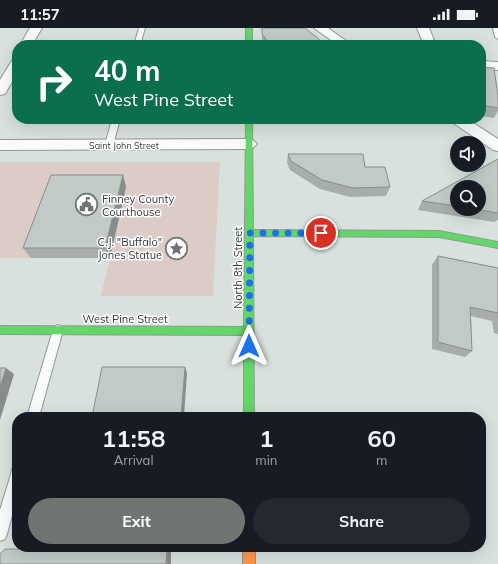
<!DOCTYPE html>
<style>
:root{--surface:#171b24;--page:#242831;--text:#f1f3f6;--muted:#9ea1a6;--accent:#6f7672}
body{margin:0;font-family:Mulish,sans-serif;background:var(--page);color:var(--text);height:100vh;display:flex;flex-direction:column;font-size:15px;white-space:nowrap}
*{box-sizing:border-box;margin:0}
p{font-size:13px;color:var(--muted)}
.icon{flex:none;width:22px;height:22px;fill:none;stroke:currentColor;stroke-width:2;stroke-linecap:round;stroke-linejoin:round}
.map{position:relative;flex:1;overflow:hidden}
.side{position:absolute;left:12px;top:384px;width:474px;height:140px;display:flex;flex-direction:column;background:var(--surface);border-radius:16px;box-shadow:0 4px 16px #0002}
.side>*{flex:none}
.hud{position:absolute;left:12px;top:12px;width:474px;height:84px;border-radius:16px;box-shadow:0 4px 16px #0002;background:#0b6e4f;color:#fff;overflow:hidden}
.fabs{position:absolute;left:450px;top:108px;display:grid;gap:8px}
.fabs a{display:grid;place-items:center;width:36px;height:36px;border-radius:50%;background:var(--surface);box-shadow:0 4px 16px #0002;font-size:20px}
.pin{position:absolute;display:grid;place-items:center;width:34px;height:34px;color:#fff;margin:-17px;border:2px solid #fff;border-radius:50%;box-shadow:0 1px 4px #0007}
.me{position:absolute;width:44px;margin:-22px;rotate:0deg;stroke-linejoin:round;filter:drop-shadow(0 0 3px #0008)}
.turn{display:flex;align-items:center;gap:14px;height:84px;padding:0 16px;font-size:18px}
.turn .icon{width:52px;height:52px;stroke-width:2.5}
.turn b{display:block;font-size:28px;line-height:34px}
.eta{display:flex;justify-content:space-evenly;align-items:center;height:68px;text-align:center}
.eta b{font-size:24px;font-weight:700;line-height:28px}
.button{display:flex;gap:8px;margin-top:auto;padding:8px 16px}
.button a{flex:1;height:46px;border-radius:24px;background:var(--accent);color:#fff;font-size:16px;font-weight:700;line-height:46px;text-align:center}
.button a+a{background:var(--page);color:var(--text)}
.status{display:flex;justify-content:space-between;align-items:center;height:28px;padding:0 20px;background:var(--surface);direction:ltr}
.status svg{height:11px;fill:currentColor}
.map>svg:first-child{display:block}
.green{fill:#dcccc7}
.lines{fill:none;stroke-linecap:round;stroke-linejoin:round}
.lane-casing{stroke:#929895;stroke-width:2}
.street-casing{stroke:#929895;stroke-width:2}
.fast-casing{stroke:#929895;stroke-width:2}
.slow-casing{stroke:#929895;stroke-width:2}
.lane{fill:#f9fafa;fill-rule:evenodd}
.street{fill:#f9fafa;fill-rule:evenodd}
.fast{fill:#63d668;fill-rule:evenodd}
.slow{fill:#ff974d;fill-rule:evenodd}
.wall{fill:#a7aeaa;fill-rule:evenodd}
.shaded-wall{fill:#888d8b}
.building{fill:#c2cac6;stroke:#888d8b}
.route{stroke:#1a73e8;stroke-width:7;stroke-dasharray:0 12.6}
.labels{text-anchor:middle;dominant-baseline:central;stroke-width:3;stroke-linejoin:round;paint-order:stroke}
.far-street-label{font-size:9px;fill:#363c39;stroke:#fff}
.poi-label{font-size:11px;fill:#363c39;stroke:#fff;text-anchor:start}
.street-label{font-size:11px;fill:#363c39;stroke:#fff}
</style>
<div class="status"><b>11:57</b><svg viewBox="0 0 49 12"><path d="M0 12V9h3v3zM5 12V6h3v6zM10 12V3h3v9zM15 12V0h3v12zM26 1h20v11H26zM47 4h2v5h-2z"/></svg></div>
<div class="map">
<svg width="498" height="536" viewBox="0 0 498 536">
<rect width="100%" height="100%" fill="#d8e1dc"/>
<!-- green -->
<path class="green" d="M0 134H220L213 268H101L126 159H57L31 230H0Z"/>
<g class="lines">
<defs>
<path id="lane" d="M139 0H145L140 17H134Z
M493 0H498V11L495 9Z
M112 91H120L113 117 109 119 105 117Z
M58 297 62 299 63 302 39 389H27L53 302 54 299Z
M17 440V469L7 506 5 511 0 513V482L11 446 12 441Z"/>
<path id="street" d="M30 0H42L32 17H20Z
M314 0H328L352 17H338Z
M417 0H429L436 17H424Z
M17 30V45L5 66 0 67V52L13 31Z
M481 33 498 34V42L481 41Z
M450 91H467L498 111V123L493 122 452 94Z
M249 111 254 113 257 116 254 119 249 121 0 122V112Z"/>
<path id="fast" d="M246 0H252V17H246Z
M246 91H252L253 202 439 203 498 214V220L439 209 253 208 254 389H244V307L0 306V298L244 299Z"/>
<path id="slow" d="M243 519H255V536H243Z"/>
</defs>
<!-- lane casing -->
<use href="#lane" class="lane-casing"/>
<!-- street casing -->
<use href="#street" class="street-casing"/>
<!-- fast casing -->
<use href="#fast" class="fast-casing"/>
<!-- slow casing -->
<use href="#slow" class="slow-casing"/>
<!-- lane -->
<use href="#lane" class="lane"/>
<!-- street -->
<use href="#street" class="street"/>
<!-- fast -->
<use href="#fast" class="fast"/>
<!-- slow -->
<use href="#slow" class="slow"/>
</g>
<!-- wall -->
<path class="wall" d="M262 0 321 13V17H263L262 15Z
M481 39 498 69V83L494 90 481 88Z
M288 126 365 139 390 159 386 168 350 169 320 161 290 142 287 135Z
M498 131V192L494 194 418 182 422 173ZM457 159 479 181H457Z
M123 147 126 159 110 230H31L23 220Z
M438 228 498 240V306L494 305 492 293 471 288 472 323 465 329 432 321V237Z"/>
<!-- shaded-wall -->
<path class="shaded-wall" d="M340 91H349L339 95Z
M123 147 126 159 110 230 105 220Z
M185 339 187 345 184 389H181Z
M6 340 14 346 0 392V359Z
M168 519H171V536H166L167 522Z"/>
<!-- building -->
<path class="building" d="M262 0H305L321 13H267L262 6Z
M332 14 335 17H326V16Z
M481 39 494 40 498 69V80L481 77Z
M288 126H363L365 139H385L390 159 353 160 322 152 291 133Z
M498 131V185L475 181H479V159H457V178L422 173Z
M51 147H123L105 220H23Z
M438 228 498 240V285L470 279 472 323 438 314Z
M102 339H185L181 389H92Z
M0 340H6L0 359Z
M44 519H168L167 521H43Z
M5 521 167 522 166 536H0V526Z"/>
<g class="lines">
<!-- route -->
<path class="route" d="M249 318 250 205H321"/>
</g>
<!-- icons -->
<defs>
<symbol id="civic-ring" viewBox="-11 -11 22 22"><circle r="9.5" fill="#fff" stroke="#6f7672" stroke-width="1.5"/><path d="M-.6-6.5H3V-4.5H.6V-3L4-1V1h2V6H-6V1h2V-1L-.6-3ZM-1.2 2.5V6h2.4V2.5Z" fill="#6f7672"/></symbol>
<symbol id="sight-ring" viewBox="-11 -11 22 22"><circle r="9.5" fill="#fff" stroke="#6f7672" stroke-width="1.5"/><path d="M0-6L1.8-2.2L6-1.7L2.9 1.2L3.7 5.4L0 3.3L-3.7 5.4L-2.9 1.2L-6-1.7L-1.8-2.2Z" fill="#6f7672"/></symbol>
</defs>
<g fill-rule="evenodd">
<use href="#civic-ring" x="74" y="164" width="25" height="25"/>
<use href="#sight-ring" x="164" y="208" width="25" height="25"/>
</g>
<g class="labels">
<!-- far-street labels -->
<g class="far-street-label">
<text x="124" y="117">Saint John Street</text>
</g>
<!-- poi labels -->
<g class="poi-label">
<text x="102" y="171">Finney County<tspan x="102" dy="13">Courthouse</tspan></text>
<text x="162" y="214" text-anchor="end">C.J. "Buffalo"<tspan x="162" dy="13">Jones Statue</tspan></text>
</g>
<!-- street labels -->
<g class="street-label">
<text transform="translate(238 240) rotate(-90)">North 8th Street</text>
<text x="125" y="291">West Pine Street</text>
</g>
</g>
</svg>
<div class="fabs">
<a><svg class="icon" aria-label="sound" viewBox="0 0 24 24"><path d="M4 9h4l5-4v14l-5-4H4zM17 9q2 3 0 6"/></svg></a>
<a><svg class="icon" aria-label="search" viewBox="0 0 24 24"><circle cx="10" cy="10" r="6"/><path d="M15 15l6 6"/></svg></a>
</div>
<div class="pin" style="left:321px;top:205px;background:#d93025"><svg class="icon" aria-label="arrive" viewBox="0 0 24 24"><path d="M6 21V4h12l-3 4 3 4H6"/></svg></div>
<svg class="me" style="left:249px;top:318px" viewBox="-20 -20 40 40"><path d="M0-17L14 15 0 8-14 15z" fill="#1a73e8" stroke="#fff" stroke-width="4"/></svg>
<div class="hud">
<div class="turn"><svg class="icon" aria-label="right" viewBox="0 0 24 24"><path d="M7 20v-9h11M14 6l5 5-5 5"/></svg><div><b>40 m</b>West Pine Street</div></div>
</div>
<section class="side">
<div class="eta">
<div><b>11:58</b><p>Arrival</p></div>
<div><b>1</b><p>min</p></div>
<div><b>60</b><p>m</p></div>
</div>
<div class="button"><a>Exit</a><a>Share</a></div>
</section>
</div>
